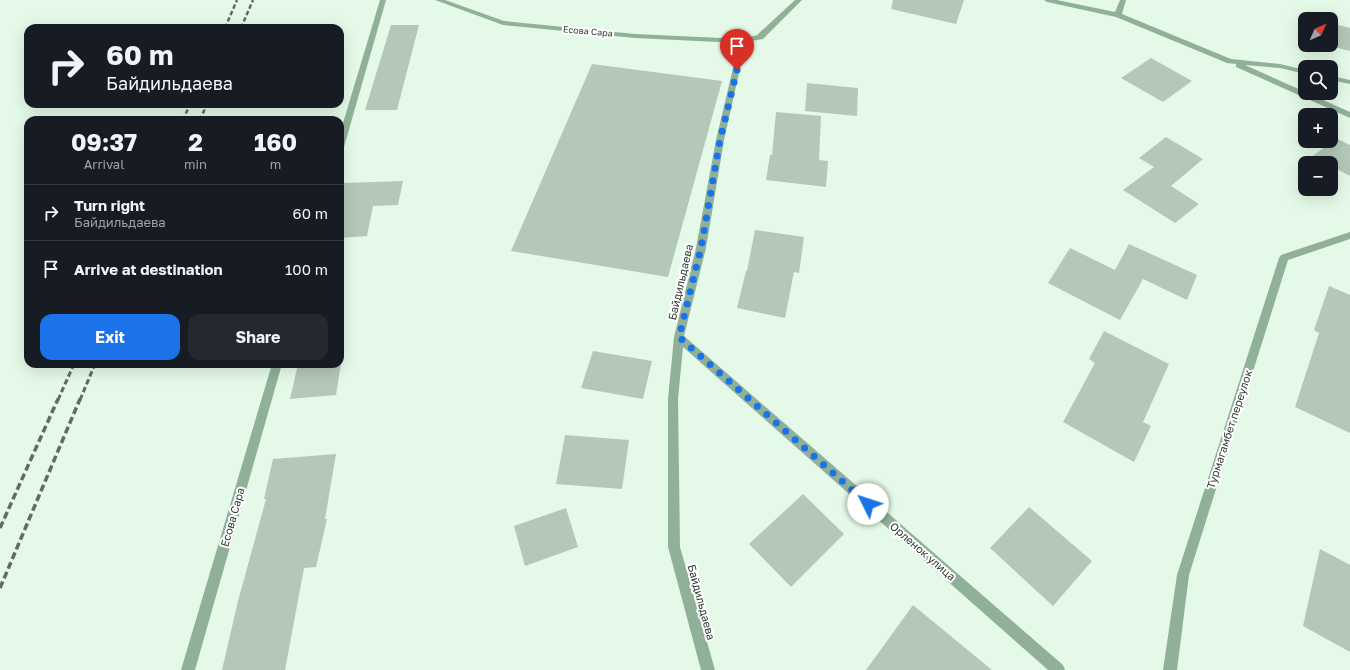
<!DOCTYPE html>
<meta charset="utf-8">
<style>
:root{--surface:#171b24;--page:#242831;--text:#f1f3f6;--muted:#9ea1a6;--line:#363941;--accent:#1a73e8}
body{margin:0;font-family:"Golos Text",sans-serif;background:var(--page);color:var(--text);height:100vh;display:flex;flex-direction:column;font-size:15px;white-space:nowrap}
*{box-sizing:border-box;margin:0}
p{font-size:13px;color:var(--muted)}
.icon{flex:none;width:22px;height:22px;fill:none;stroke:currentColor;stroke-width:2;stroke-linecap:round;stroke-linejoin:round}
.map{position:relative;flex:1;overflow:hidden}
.sheet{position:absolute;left:24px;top:116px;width:320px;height:252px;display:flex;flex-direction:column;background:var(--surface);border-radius:12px;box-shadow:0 4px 16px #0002}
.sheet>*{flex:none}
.hud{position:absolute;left:24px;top:24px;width:320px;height:84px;border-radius:12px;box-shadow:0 4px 16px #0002;background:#171b24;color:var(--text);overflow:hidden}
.needle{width:26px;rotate:45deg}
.fabs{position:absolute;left:1298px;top:12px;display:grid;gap:8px}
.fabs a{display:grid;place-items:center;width:40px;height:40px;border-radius:8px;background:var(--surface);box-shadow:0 4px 16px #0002;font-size:20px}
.pin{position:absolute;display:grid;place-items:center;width:34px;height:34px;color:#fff;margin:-41px -17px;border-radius:50% 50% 50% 0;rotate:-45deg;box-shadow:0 0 4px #0007}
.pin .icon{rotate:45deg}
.me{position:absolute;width:44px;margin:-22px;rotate:311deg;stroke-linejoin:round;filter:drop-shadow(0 0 3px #0008)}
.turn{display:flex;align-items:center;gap:14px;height:84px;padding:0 16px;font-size:18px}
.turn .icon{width:52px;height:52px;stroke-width:2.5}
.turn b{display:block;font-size:28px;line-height:34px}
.eta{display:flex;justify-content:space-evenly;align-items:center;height:68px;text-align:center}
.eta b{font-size:24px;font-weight:700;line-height:28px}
.action{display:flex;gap:8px;margin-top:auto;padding:8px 16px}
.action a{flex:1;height:46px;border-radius:12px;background:var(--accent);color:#fff;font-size:16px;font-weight:700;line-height:46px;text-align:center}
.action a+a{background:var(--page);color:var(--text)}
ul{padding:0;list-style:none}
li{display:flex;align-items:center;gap:12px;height:56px;padding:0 16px;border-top:1px solid var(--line)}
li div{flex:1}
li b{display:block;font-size:15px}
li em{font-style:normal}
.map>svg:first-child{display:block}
.building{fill:#b3c8b7}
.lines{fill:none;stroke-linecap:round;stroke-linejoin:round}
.minor{fill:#90b198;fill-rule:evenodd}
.rail-far2{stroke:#606c62;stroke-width:2.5;stroke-dasharray:4.5 2.5;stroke-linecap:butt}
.rail-far1{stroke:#606c62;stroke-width:3;stroke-dasharray:5.5 3;stroke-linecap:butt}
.rail{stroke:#606c62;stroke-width:3.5;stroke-dasharray:7 3.5;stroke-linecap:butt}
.route{stroke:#1a73e8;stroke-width:7;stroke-dasharray:0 12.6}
.labels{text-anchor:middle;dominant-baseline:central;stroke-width:4;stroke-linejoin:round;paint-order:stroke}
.far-street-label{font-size:9px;fill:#313a33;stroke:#fff}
.street-label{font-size:11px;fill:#313a33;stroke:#fff}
</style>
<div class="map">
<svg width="1350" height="670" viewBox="0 0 1350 670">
<rect width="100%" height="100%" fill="#e4f9e8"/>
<!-- building -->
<path class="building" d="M893 0H964L956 24 891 9Z
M1303 16 1315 19H1305V40L1300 38Z
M1331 23 1350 28V51L1326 45H1331Z
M391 25H419L397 110H365Z
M1151 58 1192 81 1163 102 1121 78Z
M592 64 722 81 668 277 511 251Z
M807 83 858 88 857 116 805 111Z
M776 112 821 116 819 160 828 161 826 187 766 180 770 155H772Z
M1166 137 1203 159 1171 186 1199 204 1175 223 1123 190 1154 167 1139 158Z
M1336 138 1350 145V176L1331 166V163H1327L1313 156Z
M403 181 398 205 373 206 367 236 340 238V199L344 183Z
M755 230 804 237 799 273 794 272 785 318 737 308 746 271H747Z
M1129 244 1197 275 1187 300 1143 279 1120 320 1048 283 1070 248 1115 270Z
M1329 286 1350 295V433L1295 407 1319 333 1314 330Z
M1104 331 1169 364 1143 422 1151 426 1134 462 1063 422 1095 363 1089 359Z
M593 351 652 361 643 399 581 388Z
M298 364H341L336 395 290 399Z
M565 435 629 440 622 489 556 484Z
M336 454 325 519H327L316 567 304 568 285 670H222L238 601 266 499H264L273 459Z
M803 494 844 534 791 587 749 544Z
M1029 507 1092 561 1053 606 990 548Z
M566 508 578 547 525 566 514 526Z
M1320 549 1350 565V652L1303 626Z
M913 605 992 670H866Z"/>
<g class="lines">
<!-- minor -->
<path class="minor" d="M380 0H386L344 147 340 150V133Z
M435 0H445L504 21 635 34 743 39 757 35 795 0H802L763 39 746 42 724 140 706 248 684 336 1063 665 1065 670H1048L683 347 678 399 680 547 715 670H701L668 547V399L674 337 696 248 716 140 739 43 635 38 503 25Z
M1044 0H1057L1115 12 1120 0H1126L1122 14 1231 59 1280 64 1305 70V74L1280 68 1245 65 1350 112V118L1236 67V64L1227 63 1116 17 1047 2Z
M1331 76 1350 80V84L1331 80Z
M1350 232V239L1288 260 1189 575 1177 670H1163L1177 575 1279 258 1281 255Z
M272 364H282L195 670H181Z"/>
<!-- rail-far2 -->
<path class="rail-far2" d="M225 28 237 0
M241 28 253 0
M183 120 190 104
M200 120 207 104"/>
<!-- rail-far1 -->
<path class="rail-far1" d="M58 400 74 364
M80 400 95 364"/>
<!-- rail -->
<path class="rail" d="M0 528 58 399
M0 588 80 399"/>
</g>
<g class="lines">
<!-- route -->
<path class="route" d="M737 70 720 140 701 248 679 337 868 504"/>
</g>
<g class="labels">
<!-- far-street labels -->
<g class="far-street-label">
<text transform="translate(588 31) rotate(5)">Есова Сара</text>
</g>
<!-- street labels -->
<g class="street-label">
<text transform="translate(680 282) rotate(-77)">Байдильдаева</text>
<text transform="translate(1229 429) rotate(-72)">Турмагамбет переулок</text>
<text transform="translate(232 517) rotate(-74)">Есова Сара</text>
<text transform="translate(923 551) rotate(41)">Орленок улица</text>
<text transform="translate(702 602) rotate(75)">Байдильдаева</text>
</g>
</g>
</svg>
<div class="fabs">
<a><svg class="needle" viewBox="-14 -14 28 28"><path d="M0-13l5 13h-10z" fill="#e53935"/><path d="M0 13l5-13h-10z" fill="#9ea1a6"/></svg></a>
<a><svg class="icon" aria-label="search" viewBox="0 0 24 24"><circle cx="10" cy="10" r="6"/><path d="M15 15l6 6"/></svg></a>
<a>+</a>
<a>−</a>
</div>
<div class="pin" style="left:737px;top:70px;background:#d93025"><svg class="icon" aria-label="arrive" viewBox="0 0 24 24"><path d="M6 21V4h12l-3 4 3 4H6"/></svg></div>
<svg class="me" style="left:868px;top:504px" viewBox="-20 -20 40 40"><circle r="19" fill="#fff"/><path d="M0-13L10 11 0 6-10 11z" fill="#1a73e8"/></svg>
<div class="hud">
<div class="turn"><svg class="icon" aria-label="right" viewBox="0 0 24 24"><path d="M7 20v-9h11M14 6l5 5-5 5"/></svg><div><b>60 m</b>Байдильдаева</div></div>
</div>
<section class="sheet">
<div class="eta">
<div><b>09:37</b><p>Arrival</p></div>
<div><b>2</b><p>min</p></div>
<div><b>160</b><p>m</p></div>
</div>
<ul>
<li><svg class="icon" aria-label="right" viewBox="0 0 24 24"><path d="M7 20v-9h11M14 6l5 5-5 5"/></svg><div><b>Turn right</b><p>Байдильдаева</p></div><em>60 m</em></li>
<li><svg class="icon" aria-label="arrive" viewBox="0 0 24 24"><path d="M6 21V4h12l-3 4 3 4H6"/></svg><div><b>Arrive at destination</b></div><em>100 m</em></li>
</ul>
<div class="action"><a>Exit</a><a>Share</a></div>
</section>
</div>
